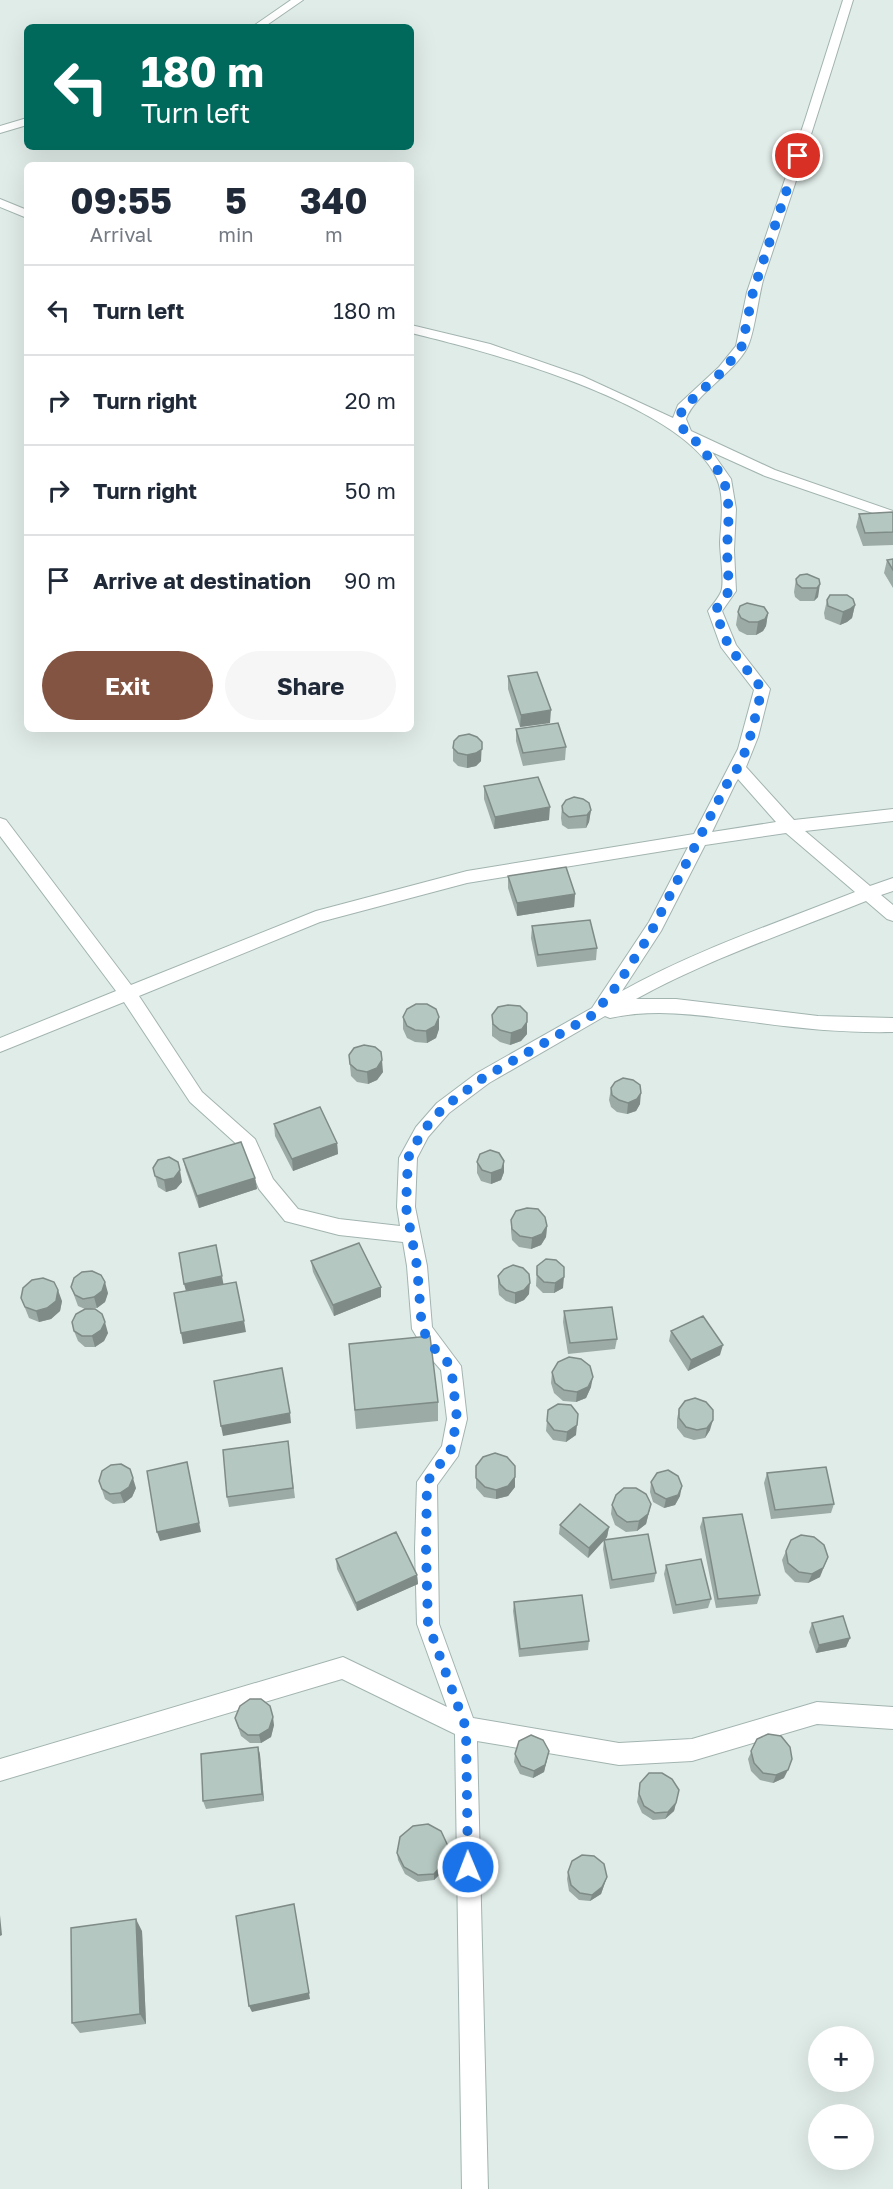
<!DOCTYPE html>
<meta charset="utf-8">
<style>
:root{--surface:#fff;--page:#f6f6f7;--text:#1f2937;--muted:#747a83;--line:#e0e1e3;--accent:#835441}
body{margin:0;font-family:"Golos Text",sans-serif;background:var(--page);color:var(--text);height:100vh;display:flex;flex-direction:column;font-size:22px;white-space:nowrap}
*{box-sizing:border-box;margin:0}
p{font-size:20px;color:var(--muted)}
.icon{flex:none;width:33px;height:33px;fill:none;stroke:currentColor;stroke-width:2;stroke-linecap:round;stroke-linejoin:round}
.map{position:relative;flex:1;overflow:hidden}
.side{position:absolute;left:24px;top:162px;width:390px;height:570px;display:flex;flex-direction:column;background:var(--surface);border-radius:9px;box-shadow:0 6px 24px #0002}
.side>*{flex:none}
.hud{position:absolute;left:24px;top:24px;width:390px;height:126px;border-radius:9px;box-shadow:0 6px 24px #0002;background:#00695c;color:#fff;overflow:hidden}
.buttons{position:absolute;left:808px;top:2026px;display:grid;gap:12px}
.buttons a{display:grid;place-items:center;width:66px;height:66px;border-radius:50%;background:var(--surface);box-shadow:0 6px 24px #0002;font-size:30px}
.pin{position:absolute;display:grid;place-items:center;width:51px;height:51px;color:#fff;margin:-26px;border:3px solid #fff;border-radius:50%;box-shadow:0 2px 6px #0007}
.me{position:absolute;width:66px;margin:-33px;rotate:359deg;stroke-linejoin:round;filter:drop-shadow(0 0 4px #0008)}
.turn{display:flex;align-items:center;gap:21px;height:126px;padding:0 18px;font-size:27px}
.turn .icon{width:78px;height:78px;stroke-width:2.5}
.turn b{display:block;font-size:42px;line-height:51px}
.eta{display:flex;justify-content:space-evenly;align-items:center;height:102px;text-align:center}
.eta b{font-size:36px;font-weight:700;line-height:42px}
.button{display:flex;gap:12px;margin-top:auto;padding:12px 18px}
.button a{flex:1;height:69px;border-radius:36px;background:var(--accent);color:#fff;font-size:24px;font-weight:700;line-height:69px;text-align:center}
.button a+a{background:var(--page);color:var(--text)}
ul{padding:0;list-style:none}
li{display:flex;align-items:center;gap:18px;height:90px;padding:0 18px;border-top:2px solid var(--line)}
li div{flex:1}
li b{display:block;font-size:22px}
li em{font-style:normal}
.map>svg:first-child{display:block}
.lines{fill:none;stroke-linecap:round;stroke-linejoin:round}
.minor-casing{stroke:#a2b4b0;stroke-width:2}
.minor{fill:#fff;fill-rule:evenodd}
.wall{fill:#9caba6}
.shaded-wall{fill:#7f8b87}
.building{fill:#b5c7c1;stroke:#7f8b87;stroke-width:1.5}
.route{stroke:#1a73e8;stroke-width:10;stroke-dasharray:0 18}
</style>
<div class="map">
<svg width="893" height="2189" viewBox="0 0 893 2189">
<rect width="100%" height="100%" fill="#e0ece8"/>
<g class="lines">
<defs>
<path id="minor" d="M291 0H303L264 27H252Z
M843 0H853C825 93 795 185 764 277 758 296 755 333 747 348 733 374 695 394 686 419L691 431 775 470 893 511V520L765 476 712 452 731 479 736 509 734 550 736 591 722 611 736 645 770 689 758 737 746 767 794 820 893 809V821L805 831 870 886 893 878V891L881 895 893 905V921L887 919 866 901C789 932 709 959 636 999H676L818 1016 893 1018V1032C848 1033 804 1029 760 1023 710 1017 661 1007 610 1018L605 1016 489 1083 449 1113 428 1137 417 1158 415 1207 427 1266 432 1327 461 1366 467 1419 458 1456 437 1485 439 1624 473 1718 619 1743 692 1739 817 1702 893 1707V1729L817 1724 692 1761 619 1765 477 1741 488 2189H462L455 1734 342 1679 0 1781V1759L343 1657 447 1707 417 1624 415 1549 417 1482 442 1446 447 1419 441 1370 427 1354 412 1329 407 1266 403 1242 339 1235 285 1221 259 1189 242 1149 190 1102 124 1002 0 1052V1038L116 991 0 836V818L6 820 131 985 316 911 467 871 694 834 738 749 754 690 721 647 708 611C712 605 718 599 721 592 725 583 720 555 720 542 721 523 725 498 717 479 685 404 487 351 411 333V325L490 344 582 376 673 418 678 405 719 367 736 346 747 292 805 120ZM738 779 776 822 712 832 735 784ZM786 833 855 892C777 923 696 950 622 991L661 931 705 845ZM688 847 649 922 592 1008 477 1073 437 1103 416 1127 399 1158 397 1207 400 1226 339 1219 298 1209 273 1179 255 1139 202 1092 139 996 320 922 467 883Z
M27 118V125L0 133V126Z
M0 199 27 210V218L0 207Z"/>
</defs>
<!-- minor casing -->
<use href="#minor" class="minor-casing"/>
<!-- minor -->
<use href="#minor" class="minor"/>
</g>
<!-- wall -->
<path class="wall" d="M893 512V545L863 546 856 527 859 514Z
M893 559V588L884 573 887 560Z
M796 579H819L818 597 814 601H800L795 597 794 592Z
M827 600 855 605 852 618 847 622 840 625 825 619 824 613Z
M738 612 768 613 766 626 763 631 756 635H747L739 631 736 625Z
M508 676 550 723 520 727 508 689Z
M516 729 566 747 565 760 523 766 516 741Z
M453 748 481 761 476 766 467 768 458 766 453 761Z
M484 786 549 820 494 829 484 799Z
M562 806 591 810 589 822 586 828 568 829 562 825 561 818Z
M508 876 575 894 574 907 517 916 508 888Z
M532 926 597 948 596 960 537 967 531 938Z
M492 1015 527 1022V1034L521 1041 510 1045 500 1042 492 1036Z
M403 1017H439V1029L436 1038 427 1043 415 1042 407 1038 403 1029Z
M349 1055 383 1072 377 1080 368 1084 357 1082 351 1076Z
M611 1088 640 1104 636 1111 627 1114 617 1112 611 1107 609 1100Z
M274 1124 337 1143 338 1154 293 1171 275 1136Z
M183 1159 255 1178 257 1189 199 1208 186 1171Z
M504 1161V1172L501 1180 491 1184 481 1181 477 1173V1162Z
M153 1168 182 1182 176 1189 166 1192 158 1187Z
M511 1220 547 1226 546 1237 541 1245 531 1249 519 1247 512 1240 511 1231Z
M311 1261 381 1297 334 1316 313 1272Z
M537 1266 563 1288 554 1293H543L536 1286Z
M498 1276 529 1294 524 1300 515 1304 506 1301 499 1295 498 1287Z
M71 1287 108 1293 105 1302 97 1308 91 1309 108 1333 104 1341 95 1347H85L78 1341 74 1331 85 1309 78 1306Z
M21 1298 62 1301 60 1311 51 1319 39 1322 29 1318Z
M564 1311 617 1339 615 1349 568 1354 563 1322Z
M671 1331 720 1355 688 1371 669 1341Z
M349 1344 438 1402V1421L356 1429Z
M552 1372 591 1387 586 1398 576 1402 563 1401 554 1393 551 1383Z
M679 1409 710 1430 705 1438 694 1440 684 1437 677 1428V1419Z
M548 1410 576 1435 566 1442 553 1440 546 1431Z
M288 1441 295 1498 229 1507 227 1497Z
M476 1466 515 1477V1487L508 1496 496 1499 484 1497 476 1488Z
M767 1473 834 1504 831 1513 771 1519 764 1483Z
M99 1481 136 1488 132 1497 124 1503 113 1504 105 1499Z
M651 1482 680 1496 675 1505 664 1508 653 1502 650 1492Z
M651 1504 646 1524 637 1531 626 1532 615 1525 611 1514 612 1505Z
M703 1518 760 1595 757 1604 716 1608 700 1527Z
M560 1525 609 1527 607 1537 588 1558 559 1534Z
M604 1540 656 1573 654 1582 610 1589 603 1549Z
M786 1551 820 1577 808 1583 795 1582 785 1572 782 1560Z
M336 1559 417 1575 418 1584 357 1611 337 1569Z
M666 1565 711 1599 708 1608 673 1614 664 1574Z
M514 1602 589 1641 588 1650 519 1657 513 1611Z
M812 1623 850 1638 846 1647 816 1653 809 1632Z
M235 1718 274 1725 271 1737 261 1743H250L241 1736Z
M757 1739 784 1778 773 1783 760 1780 751 1771 748 1759Z
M258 1747 260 1755 264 1801 206 1809 203 1801Z
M549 1751 544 1772 533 1778 520 1774 514 1762 515 1754Z
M640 1783 676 1803 674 1811 665 1819 653 1820 642 1813 637 1802Z
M397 1853H448L445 1869 434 1880 418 1882 405 1874 398 1860Z
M568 1872 607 1877 601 1894 590 1901 579 1900 569 1891 567 1879Z
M142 1931 146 2024 80 2033 72 2023Z"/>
<!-- shaded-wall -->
<path class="shaded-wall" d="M820 584 818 597 814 601 817 588Z
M855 605 852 618 847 622 840 625 843 612Z
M768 613 766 626 763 631 756 635 758 622Z
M551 710 550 723 520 727 521 715Z
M482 742 481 761 476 766 467 768V755Z
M550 807 549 820 494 829 495 817Z
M591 810 589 822 586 828 587 815Z
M575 894 574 907 517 916V903Z
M439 1017V1029L436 1038 427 1043 426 1031Z
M527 1022V1034L521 1041 510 1045 511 1033Z
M382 1060 383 1072 377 1080 368 1084 367 1072Z
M641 1093 640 1104 636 1111 627 1114 628 1103Z
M337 1143 338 1154 293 1171 292 1159Z
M504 1161V1172L501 1180 491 1184V1173Z
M180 1170 182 1182 176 1189 166 1192 164 1180Z
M255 1178 257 1189 199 1208 197 1196Z
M547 1226 546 1237 541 1245 531 1249 532 1238Z
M222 1276 224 1287 187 1295 184 1284Z
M564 1277 563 1288 554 1293 555 1283Z
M105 1282 108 1293 105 1302 97 1308 94 1297Z
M530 1283 529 1294 524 1300 515 1304V1293Z
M381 1287V1297L334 1316 333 1305Z
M58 1290 62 1301 60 1311 51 1319 39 1322 36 1311Z
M244 1321 246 1332 183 1344 181 1333Z
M105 1322 108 1333 104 1341 95 1347 92 1336Z
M723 1345 720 1355 688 1371 691 1360Z
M593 1377 591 1387 586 1398 576 1402 577 1392Z
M290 1413 291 1423 223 1436 221 1426Z
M713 1420 710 1430 705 1438 707 1428Z
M577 1425 576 1435 566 1442 567 1432Z
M187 1462 201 1532 160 1541 157 1532Z
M515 1477V1487L508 1496 496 1499V1490Z
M133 1478 136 1488 132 1497 124 1503 120 1493Z
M682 1486 680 1496 675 1505 664 1508 666 1499Z
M651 1504 646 1524 637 1531 639 1521Z
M609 1527 607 1537 588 1558 589 1548Z
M828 1557 820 1577 808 1583 812 1574Z
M417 1575 418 1584 357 1611 356 1603Z
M850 1638 846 1647 816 1653 819 1645Z
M273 1717 274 1725 271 1737 261 1743 259 1735Z
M258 1747 260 1755 264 1801 262 1794Z
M549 1751 544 1772 533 1778 534 1771Z
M788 1770 784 1778 773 1783 776 1775Z
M676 1803 674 1811 665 1819 668 1812Z
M448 1846V1853L445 1869 434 1880V1874Z
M607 1877 601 1894 590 1901 592 1895Z
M294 1904 310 1999 252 2012 249 2006Z
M0 1915 2 1935 0 1936Z
M136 1919 142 1931 146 2024 140 2014Z"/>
<!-- building -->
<path class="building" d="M893 512V532L865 533 859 514Z
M893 559V570L887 560Z
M807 574 819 579 820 584 817 588H802L797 584 796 579 800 575Z
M830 595H847L853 599 855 605 850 609 843 612 828 606 827 600Z
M747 603 764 607 768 613 765 619 758 622H749L741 618 738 612 740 606Z
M537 672 551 710 521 715 508 676Z
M558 723 566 747 523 753 516 729Z
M469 734 477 737 482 742V749L476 753 467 755 458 753 453 748 454 741 459 736Z
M538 777 550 807 495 817 484 786Z
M574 797 583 799 589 803 591 810 587 815 569 817 563 812 562 806 566 800Z
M566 867 575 894 517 903 508 876Z
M590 920 597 948 538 955 532 926Z
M416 1004H427L436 1009 439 1017 435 1026 426 1031 415 1030 407 1026 403 1017 407 1009Z
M508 1005 520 1006 527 1013V1022L522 1029 511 1033 500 1030 493 1024 492 1015 498 1007Z
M364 1045 375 1047 381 1052 382 1060 377 1068 367 1072 357 1070 350 1064 349 1055 354 1048Z
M623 1078 633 1080 640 1085 641 1093 637 1099 628 1103 619 1100 612 1095 611 1088 615 1082Z
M320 1107 337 1143 292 1159 274 1124Z
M241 1142 255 1178 197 1196 183 1159Z
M490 1150 499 1153 504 1161 502 1169 491 1173 482 1170 477 1162 480 1154Z
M169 1157 178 1162 180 1170 174 1178 164 1180 155 1176 153 1168 158 1160Z
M527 1208 538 1209 545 1217 547 1226 542 1234 532 1238 520 1236 512 1229 511 1220 516 1211Z
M359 1243 381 1287 333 1305 311 1261Z
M216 1245 222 1276 184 1284 179 1253Z
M546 1259 556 1260 564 1267V1277L555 1283 544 1282 537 1275V1266Z
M513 1265 523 1268 529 1274 530 1283 524 1290 515 1293 506 1290 500 1284 498 1276 504 1269Z
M92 1271 101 1275 105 1282 102 1291 94 1297 83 1299 75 1295 71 1287 74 1278 82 1272Z
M43 1278 54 1282 58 1290 56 1301 47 1308 36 1311 25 1307 21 1298 23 1288 32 1280Z
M236 1282 244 1321 181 1333 174 1293Z
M612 1307 617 1339 570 1343 564 1311Z
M85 1309H95L102 1314 105 1322 101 1330 92 1336H82L74 1331 72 1322 76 1314Z
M703 1316 723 1345 691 1360 671 1331Z
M430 1336 438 1402 355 1410 349 1344Z
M569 1357 581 1359 590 1366 593 1377 588 1387 577 1392 564 1390 555 1383 552 1372 558 1362Z
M282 1368 290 1413 221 1426 214 1381Z
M695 1398 706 1402 713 1410V1420L707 1428 697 1430 686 1427 679 1418V1409L685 1401Z
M558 1404 571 1405 578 1414 577 1425 567 1432 554 1430 547 1421 548 1410Z
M288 1441 293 1488 227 1497 223 1450Z
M495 1453 507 1457 515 1466V1477L508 1486 496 1490 485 1487 476 1478V1466L483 1457Z
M187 1462 199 1523 157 1532 147 1471Z
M121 1464 130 1469 133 1478 129 1487 120 1493 110 1494 102 1489 99 1481 102 1471 111 1465Z
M826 1467 834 1504 775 1510 767 1473Z
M668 1470 678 1476 682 1486 678 1495 666 1499 655 1493 651 1482 657 1473Z
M624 1488H636L646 1494 651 1504 648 1514 639 1521 627 1522 617 1515 612 1505 616 1495Z
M580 1504 609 1527 589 1548 560 1525Z
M742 1514 760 1595 718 1599 703 1518Z
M396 1532 417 1575 356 1603 336 1559Z
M648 1534 656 1573 612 1580 604 1540Z
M801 1535 814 1537 824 1545 828 1557 823 1568 812 1574 799 1572 788 1563 786 1551 791 1540Z
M701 1559 711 1599 676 1605 666 1565Z
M582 1595 589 1641 520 1649 514 1602Z
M843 1616 850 1638 819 1645 812 1623Z
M250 1699H261L270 1706 273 1717 269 1729 259 1735H248L239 1728 235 1718 240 1706Z
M768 1734 781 1736 790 1747 792 1759 788 1770 776 1775 763 1773 754 1763 751 1751 757 1739Z
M531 1735 543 1740 549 1751 545 1765 534 1771 521 1766 515 1754 519 1741Z
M258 1747 262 1794 203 1801 201 1754Z
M649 1773H662L672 1779 679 1790 676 1803 668 1812 655 1813 644 1806 639 1794 640 1783Z
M428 1824 441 1831 448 1846 445 1862 434 1874 418 1875 404 1867 397 1853 400 1837 413 1826Z
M582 1855 594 1856 604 1864 607 1877 602 1887 592 1895 580 1893 571 1885 568 1872 572 1861Z
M294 1904 309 1993 249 2006 236 1916Z
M136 1919 140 2014 72 2023 71 1928Z"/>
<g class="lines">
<!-- route -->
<path class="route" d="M468 1867 466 1728 428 1624 426 1549 427 1482 451 1449 457 1419 451 1366 434 1348 422 1329 417 1266 406 1207 408 1158 422 1132 443 1108 483 1078 593 1015 616 987 649 936 728 782C749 756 754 720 762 689L729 647 715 611 729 591 727 550 729 509 724 479 699 444 685 433 679 419 683 408 724 370 742 346 753 292 798 156"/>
</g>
</svg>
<div class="buttons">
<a>+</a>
<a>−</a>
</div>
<div class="pin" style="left:798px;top:156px;background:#d93025"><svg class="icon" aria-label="arrive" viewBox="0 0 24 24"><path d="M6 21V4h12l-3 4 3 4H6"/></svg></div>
<svg class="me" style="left:468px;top:1867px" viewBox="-20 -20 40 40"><circle r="17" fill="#1a73e8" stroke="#fff" stroke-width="3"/><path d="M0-11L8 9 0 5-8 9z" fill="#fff"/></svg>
<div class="hud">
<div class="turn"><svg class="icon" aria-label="left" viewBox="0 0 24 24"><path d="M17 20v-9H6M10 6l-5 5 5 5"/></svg><div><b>180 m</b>Turn left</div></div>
</div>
<section class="side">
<div class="eta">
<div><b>09:55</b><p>Arrival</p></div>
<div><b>5</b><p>min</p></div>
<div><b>340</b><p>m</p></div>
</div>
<ul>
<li><svg class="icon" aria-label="left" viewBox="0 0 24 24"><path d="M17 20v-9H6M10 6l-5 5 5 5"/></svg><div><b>Turn left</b></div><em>180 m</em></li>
<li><svg class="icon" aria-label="right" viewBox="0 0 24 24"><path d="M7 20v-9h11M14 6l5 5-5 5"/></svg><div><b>Turn right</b></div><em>20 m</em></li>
<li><svg class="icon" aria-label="right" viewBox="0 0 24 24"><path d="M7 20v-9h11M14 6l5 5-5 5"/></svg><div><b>Turn right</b></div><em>50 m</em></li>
<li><svg class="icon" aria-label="arrive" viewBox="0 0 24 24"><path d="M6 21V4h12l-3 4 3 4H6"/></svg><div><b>Arrive at destination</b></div><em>90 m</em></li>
</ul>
<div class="button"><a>Exit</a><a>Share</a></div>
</section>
</div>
